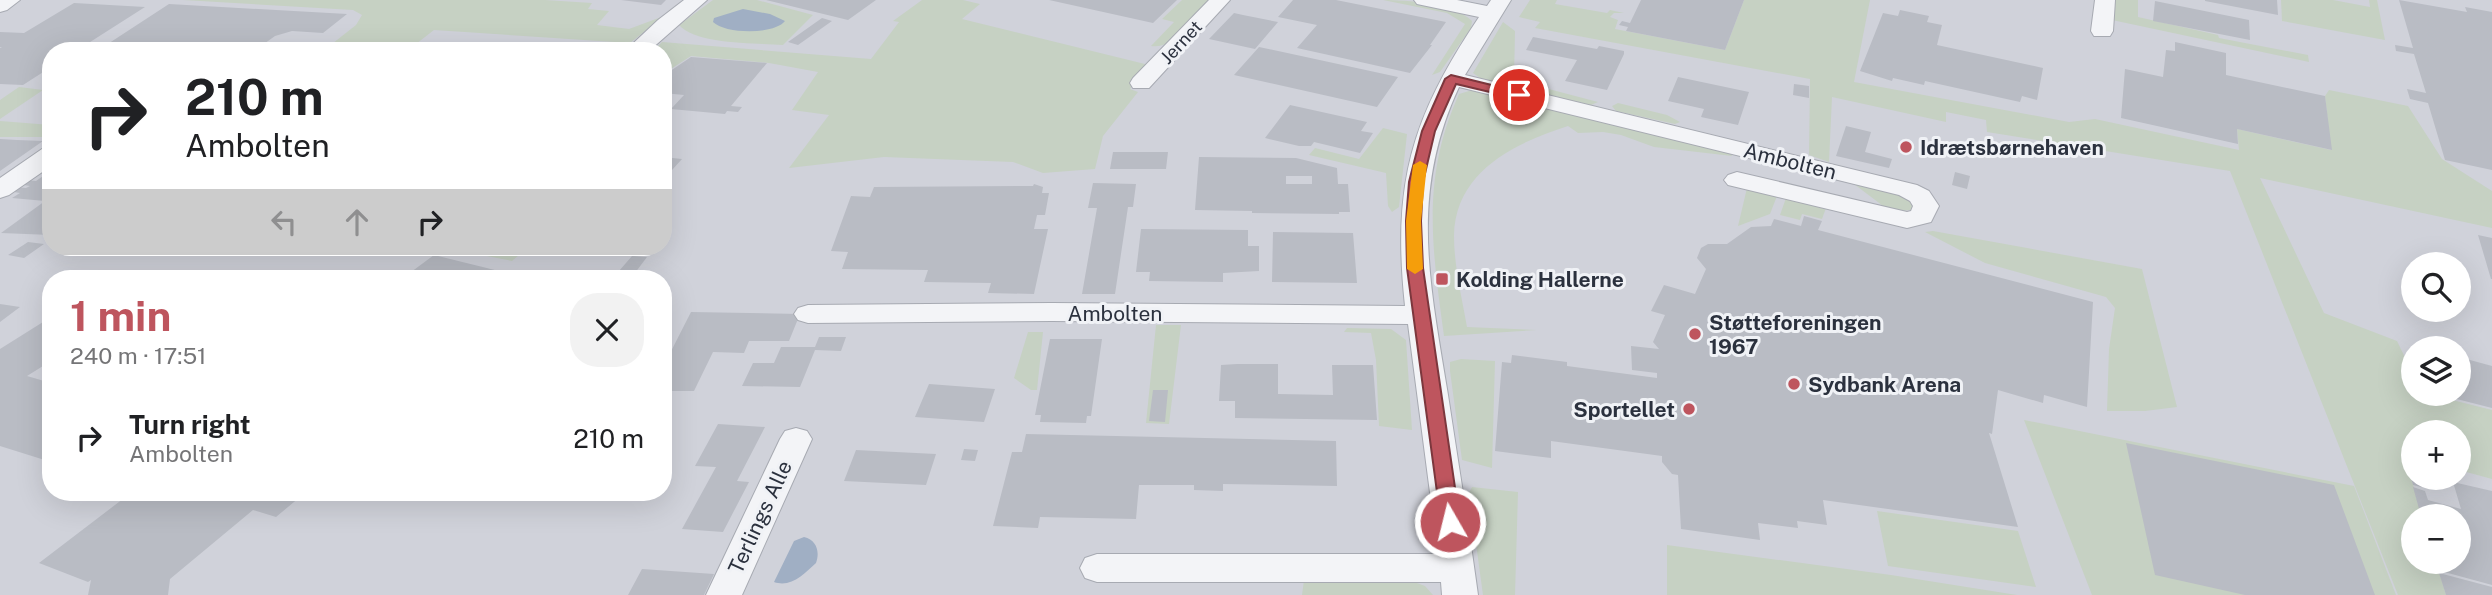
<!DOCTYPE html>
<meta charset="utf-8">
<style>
:root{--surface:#fff;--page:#f2f2f2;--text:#202124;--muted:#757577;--accent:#be555e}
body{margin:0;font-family:"Public Sans",sans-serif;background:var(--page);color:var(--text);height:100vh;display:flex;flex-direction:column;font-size:26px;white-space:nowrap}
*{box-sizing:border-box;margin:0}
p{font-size:23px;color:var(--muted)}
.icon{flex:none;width:38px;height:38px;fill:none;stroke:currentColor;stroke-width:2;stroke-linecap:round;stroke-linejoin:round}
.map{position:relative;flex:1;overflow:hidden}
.details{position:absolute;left:42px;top:270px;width:630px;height:231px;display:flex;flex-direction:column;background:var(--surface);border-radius:28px;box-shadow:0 7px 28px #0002}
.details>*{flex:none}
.guide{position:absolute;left:42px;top:42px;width:630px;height:214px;border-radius:28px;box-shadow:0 7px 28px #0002;background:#fff;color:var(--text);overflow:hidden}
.controls{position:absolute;left:2401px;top:252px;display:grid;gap:14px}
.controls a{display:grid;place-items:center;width:70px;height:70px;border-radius:50%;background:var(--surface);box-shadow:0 7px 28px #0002;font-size:35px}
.pin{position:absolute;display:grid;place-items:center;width:60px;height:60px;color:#fff;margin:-30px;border:4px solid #fff;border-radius:50%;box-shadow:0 2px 7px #0007}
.me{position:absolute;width:77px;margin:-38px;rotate:352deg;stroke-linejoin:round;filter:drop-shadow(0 0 5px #0008)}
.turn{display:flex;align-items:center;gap:24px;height:147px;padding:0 28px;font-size:32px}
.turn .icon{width:91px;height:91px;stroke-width:2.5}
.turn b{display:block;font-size:49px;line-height:60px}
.lanes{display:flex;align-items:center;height:66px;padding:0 28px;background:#0003;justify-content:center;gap:35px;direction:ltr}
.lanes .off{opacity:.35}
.round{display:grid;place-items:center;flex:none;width:74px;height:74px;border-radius:28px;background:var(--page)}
.summary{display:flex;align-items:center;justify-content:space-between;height:119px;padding:0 28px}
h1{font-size:42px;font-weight:700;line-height:52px;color:var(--accent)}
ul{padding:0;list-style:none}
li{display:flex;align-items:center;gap:21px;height:98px;padding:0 28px}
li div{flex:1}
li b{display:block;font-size:26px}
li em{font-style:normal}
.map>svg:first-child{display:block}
.built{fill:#d0d2da;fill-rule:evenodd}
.green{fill:#c6d1c3}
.water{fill:#a0afc4}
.building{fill:#b9bcc4;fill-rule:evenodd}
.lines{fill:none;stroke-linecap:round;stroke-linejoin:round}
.minor-casing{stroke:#a7aab2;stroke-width:2}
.minor{fill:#f3f4f7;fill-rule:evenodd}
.route{fill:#be555e;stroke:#7c373d;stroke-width:2}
.slow{fill:#f59e0b}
.poi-dot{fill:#be555e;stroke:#f0f2f6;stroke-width:2.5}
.labels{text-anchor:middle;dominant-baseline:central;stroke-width:6;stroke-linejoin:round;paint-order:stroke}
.far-street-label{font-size:18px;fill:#2b313e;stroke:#f0f2f6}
.poi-label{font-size:21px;font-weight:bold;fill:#2b313e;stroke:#f0f2f6;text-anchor:start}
.street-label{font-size:21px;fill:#2b313e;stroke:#f0f2f6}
</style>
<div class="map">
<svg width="2492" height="595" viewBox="0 0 2492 595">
<rect width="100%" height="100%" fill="#e1e3e8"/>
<!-- built -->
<path class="built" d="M0 0H2492V595H0ZM51 51H663V247H51ZM2413 264H2459V310H2413ZM51 278H663V492H51ZM2413 348H2459V394H2413ZM2413 432H2459V478H2413ZM2413 516H2459V562H2413Z"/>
<!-- green -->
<path class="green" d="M183 0H545L592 3 588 9 609 11 597 25 629 29 664 16 630 43 434 30 407 51H323L356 25 362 15 353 10Z
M713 0H757L813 15 783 45C757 43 696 45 679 25Z
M922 0H963L980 4 962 19 1149 65 1130 89 1138 92 1103 136 1095 169 1043 173 1013 162 884 157 789 168 829 115 792 110 818 72 769 63 691 56 663 74V51H653L662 42 871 59 899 22 893 21Z
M1182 0H1209C1195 16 1175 50 1151 46L1174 22 1162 19Z
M1383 0C1407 0 1454 3 1472 21L1471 28 1440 72 1432 75 1465 24 1447 13Z
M1530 0H1557L1555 4 1607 13 1610 10 1624 13H1614L1610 17 1618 20 1615 29 1725 50 1744 0H1870L1854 82 2069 122 2095 119 2239 150 2237 129 2331 150 2325 96 2329 90 2408 106 2442 159 2492 191V228L2260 178 2324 313 2397 341 2413 374V394H2428L2492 410V479L2459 470V432H2413V458L2404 456 2423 516H2413V562H2436L2446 595H2398L2230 171 1987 132 1986 120 1946 112V122L1832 97 1829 162 1809 155 1810 79 1535 28 1540 22 1519 17Z
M2113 0H2138V17L2218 35 2219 38 2308 55 2309 62 2112 20Z
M2281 0H2333L2370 7 2369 0H2377L2385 40 2282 21Z
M1503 22 1515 31 1514 80 1598 102 1591 105 1480 78 1473 73Z
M19 87 43 90 0 119V100Z
M1469 91H1482L1730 152 1732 156 1654 147 1621 135 1603 132 1578 133 1568 126C1515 143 1455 171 1454 236 1454 266 1462 298 1467 327L1537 330 1444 336C1432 248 1421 178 1459 94Z
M1618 103 1667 115 1680 122 1675 124 1616 111 1612 106Z
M0 121 51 125V137H0Z
M1383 128 1407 134 1399 207 1392 212 1388 206 1386 173 1309 155 1315 148 1359 159Z
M1850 181 1907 196 1919 209 1891 212Z
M1747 188 1777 196 1770 214 1738 226Z
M1786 198 1826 208 1822 219 1802 214 1800 220 1780 215Z
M1933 231 2142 269 2177 407 2145 411H2107L2109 349 2115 308 2106 297 1985 263 1925 232Z
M441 247H487L519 255 512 261Z
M1156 325H1181L1169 424 1146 423Z
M1347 328 1391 329 1406 340 1412 430 1379 426 1376 360 1371 333 1344 332Z
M1028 332H1043L1037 390H1031L1014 378Z
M1461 359 1495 361 1492 468 1462 460 1450 371V362Z
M2024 420 2354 486 2396 595H2092Z
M1472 487 1518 492 1515 595H1483L1469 493Z
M1877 511 2018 531 2036 587 1888 566Z
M1667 545 1891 575 2017 595H1667Z
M1406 579 1425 586 1433 595H1302L1304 580Z"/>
<!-- water -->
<path class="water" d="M743 9 770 14 785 21C774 35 725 34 713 22L714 18Z
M804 537C817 540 820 552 816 563 804 574 791 588 774 582L794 541Z"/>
<!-- building -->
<path class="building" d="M621 0H666L661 5Z
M766 0H876L848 20Z
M1049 0H1177L1153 23Z
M1293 0H1336L1446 22 1430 45H1432L1410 73 1297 48 1317 25 1278 17Z
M1641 0H1744L1725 50 1626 31 1628 27 1619 25 1622 21 1630 23Z
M2205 0H2277L2278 15 2205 1Z
M2399 0 2467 12 2465 7 2492 12V170L2445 160 2428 103 2410 99 2407 89 2426 93 2414 54 2396 51 2395 45 2413 48Z
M2155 1 2249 20 2250 40 2153 21Z
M74 3 145 7 76 51H51V67L23 85 0 84V48L2 47H0V32L24 33Z
M169 4 347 14 323 33 292 31 275 36 254 51H97Z
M1900 10 1929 16 1927 22 1942 25 1937 45 2043 68 2037 100 2022 96 2020 102 1925 81 1924 85 1893 78 1892 81 1860 71 1883 13 1898 16Z
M1234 13 1243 15 1278 22 1255 49 1209 39Z
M822 18 832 21 798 45 788 42Z
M1533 37 1597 49 1599 46 1624 51V54L1607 90 1565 81 1577 60 1526 50Z
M2175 42 2226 53V75L2325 96 2332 150 2237 129 2238 144 2121 118 2125 69 2163 77 2166 50 2175 51Z
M1259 47 1398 77 1377 107 1234 75Z
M691 57 767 63 731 106 742 107 738 112 727 111 725 114 671 109 684 95 663 93V87L668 82 663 80V76Z
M1678 77 1749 92 1738 125 1701 117 1704 109 1668 101Z
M1794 84 1809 86V98L1793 95Z
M1290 105 1367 122 1361 131 1373 133 1360 153 1314 142 1311 146H1299L1265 138Z
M1846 126 1871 132 1865 152 1892 159 1889 168 1836 156Z
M0 139 17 140 43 141 0 171Z
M1113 152H1168L1166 169H1110Z
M663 157 682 159 663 180Z
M1199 157 1296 158 1337 168 1338 184H1348L1350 212H1339V214L1252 213V211L1195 210ZM1286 176H1312V184H1286Z
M1955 172 1970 176 1967 189 1952 185Z
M43 176 51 177V235L1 233 45 201 12 198 20 193 8 191 14 187 26 188 30 186 18 184 24 180 36 181Z
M1093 183 1136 184 1133 207H1128L1115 294H1082L1097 208H1088Z
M1034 184 1043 187 1042 193H1049L1045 215H1037L1034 229H1048L1034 294 988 293 991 283 924 282 928 270 842 269 848 252 831 251 851 196 870 197 874 187 1033 186Z
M1804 216 1822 221 1818 230 2093 302 2087 407 2044 395 2043 403 1998 390 1992 434 1989 433 2018 527 1823 500 1827 525 1797 521 1798 528 1758 523 1760 540 1681 529 1678 475 1672 474 1662 462V456L1551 441V458L1495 451 1502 362 1511 363 1512 355 1567 362V366L1657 378V373L1632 370 1631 346 1659 349 1653 342 1665 315 1651 311 1664 285 1695 294 1706 269 1697 258 1701 248 1708 244H1727L1751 227 1771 226 1774 219 1801 226Z
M1141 229 1248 230V246H1259V271L1223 273V282L1149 281 1150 272H1136Z
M1273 232 1353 233 1357 283 1272 282Z
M2478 235 2492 238V279H2491Z
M28 242 44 244 24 258 8 255Z
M434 255 523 277V278H403Z
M632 256 647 257 635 273 619 271Z
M0 304 20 307 0 322Z
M691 312 800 314 789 341H749L744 353 713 352 694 391H663V367Z
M51 317V361L27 376 51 383V462L0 446V349Z
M819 337H846L841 351 815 350 800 387 742 386 753 363H774L781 347H815Z
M1050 339H1102L1091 416H1087L1086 423 1040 422 1041 415H1035Z
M2459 357 2492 366V408L2441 395 2459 394Z
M1237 364H1278V394L1333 395 1332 365H1373L1377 420 1235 418V401H1219L1221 365Z
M929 384 995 389 984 422 915 417Z
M1153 390H1168L1165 422 1149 421Z
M718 424 765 427 737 481 749 482 723 532 682 529 716 467 695 466Z
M1026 434 1336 441 1337 486 1223 484V491L1194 490V485H1139L1136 519 1040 517 1038 528 993 526 1012 452H1022Z
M2126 443 2334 485 2375 595H2245L2155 575Z
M964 449 978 450 975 461 961 460Z
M856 450 936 454 926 485 844 481Z
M2406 459 2413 461V478H2422L2425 488 2413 485Z
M2453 482 2492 491V585L2437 570 2434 562H2459V516H2421L2413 487 2425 491 2428 500 2461 509Z
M132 492H306L276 517 253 510 170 579 168 595H88L91 580 88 582 39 563Z
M642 569 714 574 704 595H628Z
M2439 573 2492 587V595H2446Z"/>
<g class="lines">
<defs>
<path id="minor" d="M0 0H20L7 10 0 12Z
M684 0H707L649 51H625L658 20Z
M1209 0H1230L1149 88H1133L1130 83 1133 78Z
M1414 0H1457L1487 6 1491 0H1511L1465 75 1917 185 1929 191 1939 206 1931 222 1907 228 1728 185 1724 180 1728 175 1737 172 1907 212 1911 211 1913 206 1910 201 1899 195 1459 87C1409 194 1430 284 1448 395 1458 462 1469 528 1478 595H1442L1441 582H1097L1085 578 1080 568 1085 558 1097 554H1438L1408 324 1052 321 808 323 798 320 794 314 798 308 808 305 1052 303 1405 306C1392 184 1411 118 1479 17L1417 4Z
M2095 0H2115L2113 31 2110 36H2094L2091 31Z
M51 147V166L9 195 0 198V178L42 149Z
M796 428 807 431 812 439 742 595H706L780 439 785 431Z"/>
</defs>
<!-- minor casing -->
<use href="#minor" class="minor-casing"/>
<!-- minor -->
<use href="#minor" class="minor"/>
</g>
<!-- route -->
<path class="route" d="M1451 75 1524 93 1526 95 1519 99 1456 84 1435 131 1423 182 1421 221 1423 268 1460 522 1457 527 1450 529 1444 527 1441 522 1407 268 1406 221 1409 182 1422 131 1445 79Z"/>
<!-- slow -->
<path class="slow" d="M1420 161 1427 165 1421 221 1423 269 1415 274 1407 269 1406 221 1413 165Z"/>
<!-- markers -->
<g class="poi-dot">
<circle cx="1906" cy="147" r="7"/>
<rect x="1435" y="272" width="14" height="14" rx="3.5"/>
<circle cx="1695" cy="334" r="7"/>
<circle cx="1794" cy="384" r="7"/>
<circle cx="1689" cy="409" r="7"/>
</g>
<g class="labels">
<!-- far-street labels -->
<g class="far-street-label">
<text transform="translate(1181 42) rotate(-47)">Jernet</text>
</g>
<!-- poi labels -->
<g class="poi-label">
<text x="1920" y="147">Idrætsbørnehaven</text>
<text x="1456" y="279">Kolding Hallerne</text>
<text x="1709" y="322">Støtteforeningen<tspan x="1709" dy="24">1967</tspan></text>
<text x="1808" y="384">Sydbank Arena</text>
<text x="1675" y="409" text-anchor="end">Sportellet</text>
</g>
<!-- street labels -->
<g class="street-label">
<text transform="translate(1790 161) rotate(14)">Ambolten</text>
<text x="1115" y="313">Ambolten</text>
<text transform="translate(760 517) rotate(-65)">Terlings Alle</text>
</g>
</g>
</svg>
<div class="controls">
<a><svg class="icon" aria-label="search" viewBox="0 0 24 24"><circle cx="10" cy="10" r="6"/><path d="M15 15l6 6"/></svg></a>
<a><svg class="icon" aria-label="layers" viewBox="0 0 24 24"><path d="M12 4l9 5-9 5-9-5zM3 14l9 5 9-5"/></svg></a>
<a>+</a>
<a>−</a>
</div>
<div class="pin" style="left:1519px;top:95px;background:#d93025"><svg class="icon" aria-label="arrive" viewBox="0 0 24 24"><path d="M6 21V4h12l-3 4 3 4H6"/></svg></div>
<svg class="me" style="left:1450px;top:522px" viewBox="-20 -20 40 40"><circle r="17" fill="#be555e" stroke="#fff" stroke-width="3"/><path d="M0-11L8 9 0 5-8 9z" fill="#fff"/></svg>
<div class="guide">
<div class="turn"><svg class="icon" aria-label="right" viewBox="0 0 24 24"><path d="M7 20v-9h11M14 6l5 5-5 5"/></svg><div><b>210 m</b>Ambolten</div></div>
<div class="lanes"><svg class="icon off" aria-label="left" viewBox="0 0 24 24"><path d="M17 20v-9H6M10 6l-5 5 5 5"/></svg><svg class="icon off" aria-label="ahead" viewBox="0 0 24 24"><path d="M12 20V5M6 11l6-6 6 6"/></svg><svg class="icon" aria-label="right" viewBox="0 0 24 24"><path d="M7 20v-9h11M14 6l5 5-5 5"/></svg></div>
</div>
<section class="details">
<div class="summary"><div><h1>1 min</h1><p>240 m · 17:51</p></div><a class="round"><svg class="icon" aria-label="close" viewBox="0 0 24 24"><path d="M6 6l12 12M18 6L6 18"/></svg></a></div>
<ul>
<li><svg class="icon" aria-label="right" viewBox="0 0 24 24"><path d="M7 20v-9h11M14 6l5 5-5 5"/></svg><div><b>Turn right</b><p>Ambolten</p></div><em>210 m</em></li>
</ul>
</section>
</div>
